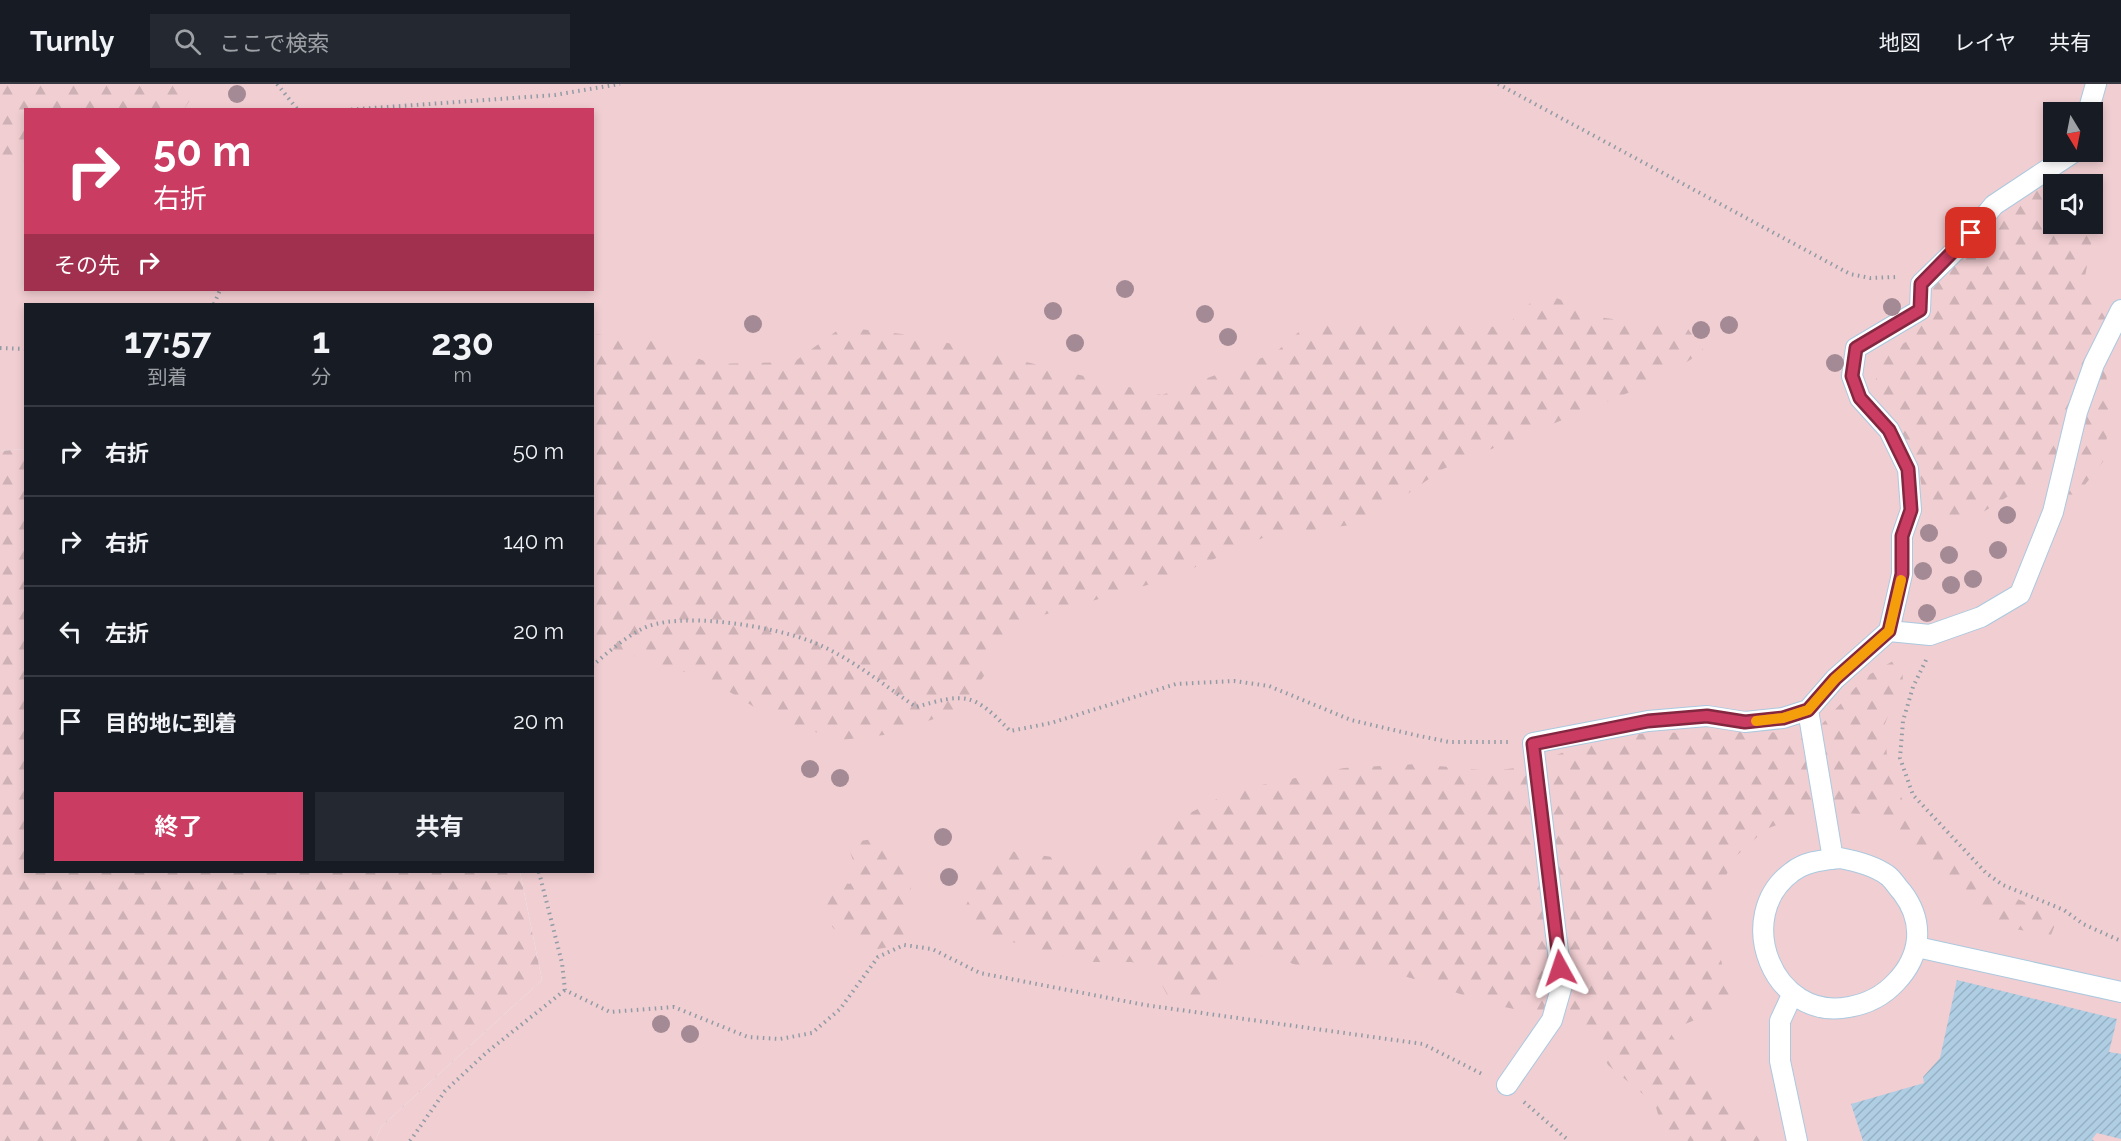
<!DOCTYPE html>
<html lang="ja">
<meta charset="utf-8">
<style>
:root{--surface:#171b24;--page:#242831;--text:#f1f3f6;--muted:#9ea1a6;--line:#363941;--accent:#ca3c62}
body{margin:0;font-family:Raleway,"Noto Sans JP",sans-serif;background:var(--page);color:var(--text);height:100vh;display:flex;flex-direction:column;font-size:22px;white-space:nowrap}
*{box-sizing:border-box;margin:0}
p{font-size:20px;color:var(--muted)}
.icon{flex:none;width:33px;height:33px;fill:none;stroke:currentColor;stroke-width:2;stroke-linecap:round;stroke-linejoin:round}
.map{position:relative;flex:1;overflow:hidden}
.sheet{position:absolute;left:24px;top:219px;width:570px;height:570px;display:flex;flex-direction:column;background:var(--surface);border-radius:0px;box-shadow:0 3px 9px #0003}
.sheet>*{flex:none}
.top-card{position:absolute;left:24px;top:24px;width:570px;height:183px;border-radius:0px;box-shadow:0 3px 9px #0003;background:#ca3c62;color:#fff;overflow:hidden}
.needle{width:39px;rotate:170deg}
.controls{position:absolute;left:2043px;top:18px;display:grid;gap:12px}
.controls a{display:grid;place-items:center;width:60px;height:60px;border-radius:0px;background:var(--surface);box-shadow:0 3px 9px #0003;font-size:30px}
.pin{position:absolute;display:grid;place-items:center;width:51px;height:51px;color:#fff;margin:-26px;border-radius:12px;box-shadow:0 3px 9px #0006}
.me{position:absolute;width:66px;margin:-33px;rotate:355deg;stroke-linejoin:round;filter:drop-shadow(0 0 4px #0008)}
.turn{display:flex;align-items:center;gap:21px;height:126px;padding:0 30px;font-size:27px}
.turn .icon{width:78px;height:78px;stroke-width:2.5}
.turn b{display:block;font-size:42px;line-height:51px}
.then{display:flex;align-items:center;height:57px;padding:0 30px;background:#0003;gap:12px;font-size:22px}
.eta{display:flex;justify-content:space-evenly;align-items:center;height:102px;text-align:center}
.eta b{font-size:36px;font-weight:700;line-height:42px}
.action{display:flex;gap:12px;margin-top:auto;padding:12px 30px}
.action a{flex:1;height:69px;border-radius:0px;background:var(--accent);color:#fff;font-size:24px;font-weight:700;line-height:69px;text-align:center}
.action a+a{background:var(--page);color:var(--text)}
ul{padding:0;list-style:none}
li{display:flex;align-items:center;gap:18px;height:90px;padding:0 30px;border-top:2px solid var(--line)}
li div{flex:1}
li b{display:block;font-size:22px}
li em{font-style:normal}
header{display:flex;align-items:center;gap:36px;box-sizing:border-box;height:84px;padding:0 30px;background:var(--surface);border-bottom:2px solid var(--line)}
header strong{font-size:28px}
nav{display:flex;gap:33px;margin-inline-start:auto;font-size:21px}
.search{width:420px;height:54px;background:var(--page);display:flex;align-items:center;gap:15px;box-sizing:border-box;padding:0 21px;border-radius:0px;color:var(--muted);font-size:22px}
.map>svg:first-child{display:block}
.grass{fill:#f1ced2;fill-rule:evenodd}
.forest{fill:url(#forest-firs)}
.building{fill:url(#building-hatch)}
.lines{fill:none;stroke-linecap:round;stroke-linejoin:round}
.service-casing{stroke:#aac9df;stroke-width:22}
.path{stroke:#909ca5;stroke-width:4;stroke-dasharray:1.5 4.5;stroke-linecap:butt}
.service{stroke:#fff;stroke-width:20}
.tree{fill:#a38a94}
.route-casing{stroke:#832740;stroke-width:15}
.route{stroke:#ca3c62;stroke-width:10}
.slow{stroke:#f59e0b;stroke-width:10}
</style>
<header>
<strong>Turnly</strong>
<div class="search"><svg class="icon" aria-label="search" viewBox="0 0 24 24"><circle cx="10" cy="10" r="6"/><path d="M15 15l6 6"/></svg>ここで検索</div>
<nav><a>地図</a><a>レイヤ</a><a>共有</a></nav>
</header>
<div class="map">
<svg width="2121" height="1057" viewBox="0 0 2121 1057">
<defs>
<pattern id="forest-firs" width="22" height="20" patternUnits="userSpaceOnUse" patternTransform="scale(1.5)"><rect width="22" height="20" fill="#f1ced2"/><path d="M5 1l3.5 6h-7zM16 11l3.5 6h-7z" fill="#ceb1b5"/></pattern>
<pattern id="building-hatch" width="6" height="6" patternUnits="userSpaceOnUse" patternTransform="scale(1.5)"><rect width="6" height="6" fill="#afcee4"/><path d="M-1 1l2-2M0 6l6-6M5 7l2-2" fill="none" stroke="#96b1c4"/></pattern>
</defs>
<rect width="100%" height="100%" fill="#e8f5fe"/>
<!-- grass -->
<path class="grass" d="M0 0H2121V1057H375L381 1043 542 896 520 788H592L593 559 634 531 593 304 592 220H26L25 365 0 367ZM26 26H592V206H26ZM2054 28H2092V68H2054ZM2054 100H2092V140H2054Z"/>
<!-- forest -->
<path class="forest" d="M0 0H195L190 16 184 25 26 26 25 77 0 82Z
M2038 105H2053L2054 140H2092L2093 130 2095 139 2084 198 2117 254 2106 286 2109 325 2105 375 2077 411 2043 409 2026 401 1980 430 1956 441 1923 410 1920 393 1889 358 1873 303 1885 272 1910 255 1919 242 1929 209 1941 188 2005 124Z
M1542 208 1605 234 1688 245 1704 267 1657 297 1443 385 1366 439 1267 452 1168 495 1033 534 996 573 962 626 884 651 841 656 774 635 710 596 593 559V250L656 256 711 280 794 278 842 243 919 252 1162 311 1275 269 1311 237 1505 243Z
M25 365 26 788H520L542 896 381 1043 375 1057H0V367Z
M1900 573 1903 595 1884 642 1888 681 1907 727 1982 799 2058 833 2051 851 1997 842 1906 759 1866 730 1811 728 1766 745 1735 773 1713 819 1720 872 1732 920 1669 947 1686 973 1756 1039 1761 1057H1666L1655 1020 1608 981 1589 945 1529 928 1485 919 1432 900 1371 883 1313 887 1265 870 1235 886 1221 909 1207 917 1170 916 1156 890 1132 878H1086L990 852 961 833C971 807 985 787 1003 766L1129 784 1167 741 1232 707 1344 684 1417 680 1491 687 1524 683 1567 667 1637 650 1746 646 1791 650 1822 640 1865 593Z
M873 755 889 761 895 776H911L913 793 906 828 911 838 908 852 890 863 871 866 834 845 821 827 818 816 831 796 850 800 856 785 847 759Z"/>
<!-- building -->
<path class="building" d="M1957 896 2117 935 2109 968 2121 970V1055L2097 1049 2092 1055 2094 1057H1863L1851 1020 1924 999 1923 993 1940 974Z"/>
<g class="lines">
<defs>
<path id="service" d="M2088 28 2096 0
M1889 547 1902 490V452L1911 426 1908 385 1889 346 1860 314 1852 292 1856 264 1920 226 1921 200 1960 162 1994 121 2074 68
M1840 774C1856 777 1873 781 1887 791 1893 795 1897 803 1902 808 1925 838 1921 872 1896 898 1883 912 1867 920 1849 923 1773 938 1732 832 1792 788 1806 777 1824 776 1840 774Z
M1833 775 1808 626 1835 595 1889 547 1930 551 1981 533 2020 510 2053 428 2077 328 2094 280 2121 226
M1917 863 2121 908
M1792 911 1780 937V977L1797 1057
M1507 1001 1552 936 1562 901 1533 659 1648 637 1707 632 1745 638 1783 634 1808 626"/>
</defs>
<!-- service casing -->
<use href="#service" class="service-casing"/>
<!-- path -->
<path class="path" d="M277 0 298 26
M1498 0 1850 190 1870 194 1897 193
M345 26 555 11 620 0
M214 220 220 206
M0 264 26 265
M1926 576 1913 603 1903 637 1900 674 1913 711 1986 789 2003 801 2064 826 2083 840 2121 857
M592 582C607 569 623 555 640 546 676 525 778 543 815 559 851 574 884 601 916 623 965 609 973 608 1010 647L1051 639 1176 600 1234 597 1269 602 1351 636 1415 651 1449 658H1508
M539 788 562 879 565 906 610 928 674 923 748 953 780 955 812 949 840 925 878 873 904 861 932 865 980 889 1145 921 1423 960 1484 991
M1524 1018 1569 1057
M410 1057 445 1007 487 968 565 906"/>
<!-- service -->
<use href="#service" class="service"/>
</g>
<!-- trees -->
<g class="tree">
<circle cx="237" cy="10" r="9"/>
<circle cx="1125" cy="205" r="9"/>
<circle cx="1892" cy="223" r="9"/>
<circle cx="1053" cy="227" r="9"/>
<circle cx="1205" cy="230" r="9"/>
<circle cx="753" cy="240" r="9"/>
<circle cx="1729" cy="241" r="9"/>
<circle cx="1701" cy="246" r="9"/>
<circle cx="1228" cy="253" r="9"/>
<circle cx="1075" cy="259" r="9"/>
<circle cx="1835" cy="279" r="9"/>
<circle cx="2007" cy="431" r="9"/>
<circle cx="1929" cy="449" r="9"/>
<circle cx="1998" cy="466" r="9"/>
<circle cx="1949" cy="471" r="9"/>
<circle cx="1923" cy="487" r="9"/>
<circle cx="1973" cy="495" r="9"/>
<circle cx="1951" cy="501" r="9"/>
<circle cx="1927" cy="529" r="9"/>
<circle cx="810" cy="685" r="9"/>
<circle cx="840" cy="694" r="9"/>
<circle cx="943" cy="753" r="9"/>
<circle cx="949" cy="793" r="9"/>
<circle cx="661" cy="940" r="9"/>
<circle cx="690" cy="950" r="9"/>
</g>
<g class="lines">
<defs>
<path id="route" d="M1560 884 1533 660 1648 637 1707 632 1745 638 1783 634 1808 626 1835 595 1889 547 1902 490V452L1911 426 1908 385 1889 346 1860 314 1852 292 1856 264 1920 226 1921 200 1971 149"/>
</defs>
<!-- route casing -->
<use href="#route" class="route-casing"/>
<!-- route -->
<use href="#route" class="route"/>
<!-- slow -->
<path class="slow" d="M1756 637 1783 634 1808 626 1835 595 1889 547 1901 496"/>
</g>
</svg>
<div class="controls">
<a><svg class="needle" viewBox="-14 -14 28 28"><path d="M0-13l5 13h-10z" fill="#e53935"/><path d="M0 13l5-13h-10z" fill="#9ea1a6"/></svg></a>
<a><svg class="icon" aria-label="sound" viewBox="0 0 24 24"><path d="M4 9h4l5-4v14l-5-4H4zM17 9q2 3 0 6"/></svg></a>
</div>
<div class="pin" style="left:1971px;top:149px;background:#d93025"><svg class="icon" aria-label="arrive" viewBox="0 0 24 24"><path d="M6 21V4h12l-3 4 3 4H6"/></svg></div>
<svg class="me" style="left:1560px;top:884px" viewBox="-20 -20 40 40"><path d="M0-17L14 15 0 8-14 15z" fill="#ca3c62" stroke="#fff" stroke-width="4"/></svg>
<div class="top-card">
<div class="turn"><svg class="icon" aria-label="right" viewBox="0 0 24 24"><path d="M7 20v-9h11M14 6l5 5-5 5"/></svg><div><b>50 m</b>右折</div></div>
<div class="then">その先<svg class="icon" aria-label="right" viewBox="0 0 24 24"><path d="M7 20v-9h11M14 6l5 5-5 5"/></svg></div>
</div>
<section class="sheet">
<div class="eta">
<div><b>17:57</b><p>到着</p></div>
<div><b>1</b><p>分</p></div>
<div><b>230</b><p>m</p></div>
</div>
<ul>
<li><svg class="icon" aria-label="right" viewBox="0 0 24 24"><path d="M7 20v-9h11M14 6l5 5-5 5"/></svg><div><b>右折</b></div><em>50 m</em></li>
<li><svg class="icon" aria-label="right" viewBox="0 0 24 24"><path d="M7 20v-9h11M14 6l5 5-5 5"/></svg><div><b>右折</b></div><em>140 m</em></li>
<li><svg class="icon" aria-label="left" viewBox="0 0 24 24"><path d="M17 20v-9H6M10 6l-5 5 5 5"/></svg><div><b>左折</b></div><em>20 m</em></li>
<li><svg class="icon" aria-label="arrive" viewBox="0 0 24 24"><path d="M6 21V4h12l-3 4 3 4H6"/></svg><div><b>目的地に到着</b></div><em>20 m</em></li>
</ul>
<div class="action"><a>終了</a><a>共有</a></div>
</section>
</div>
